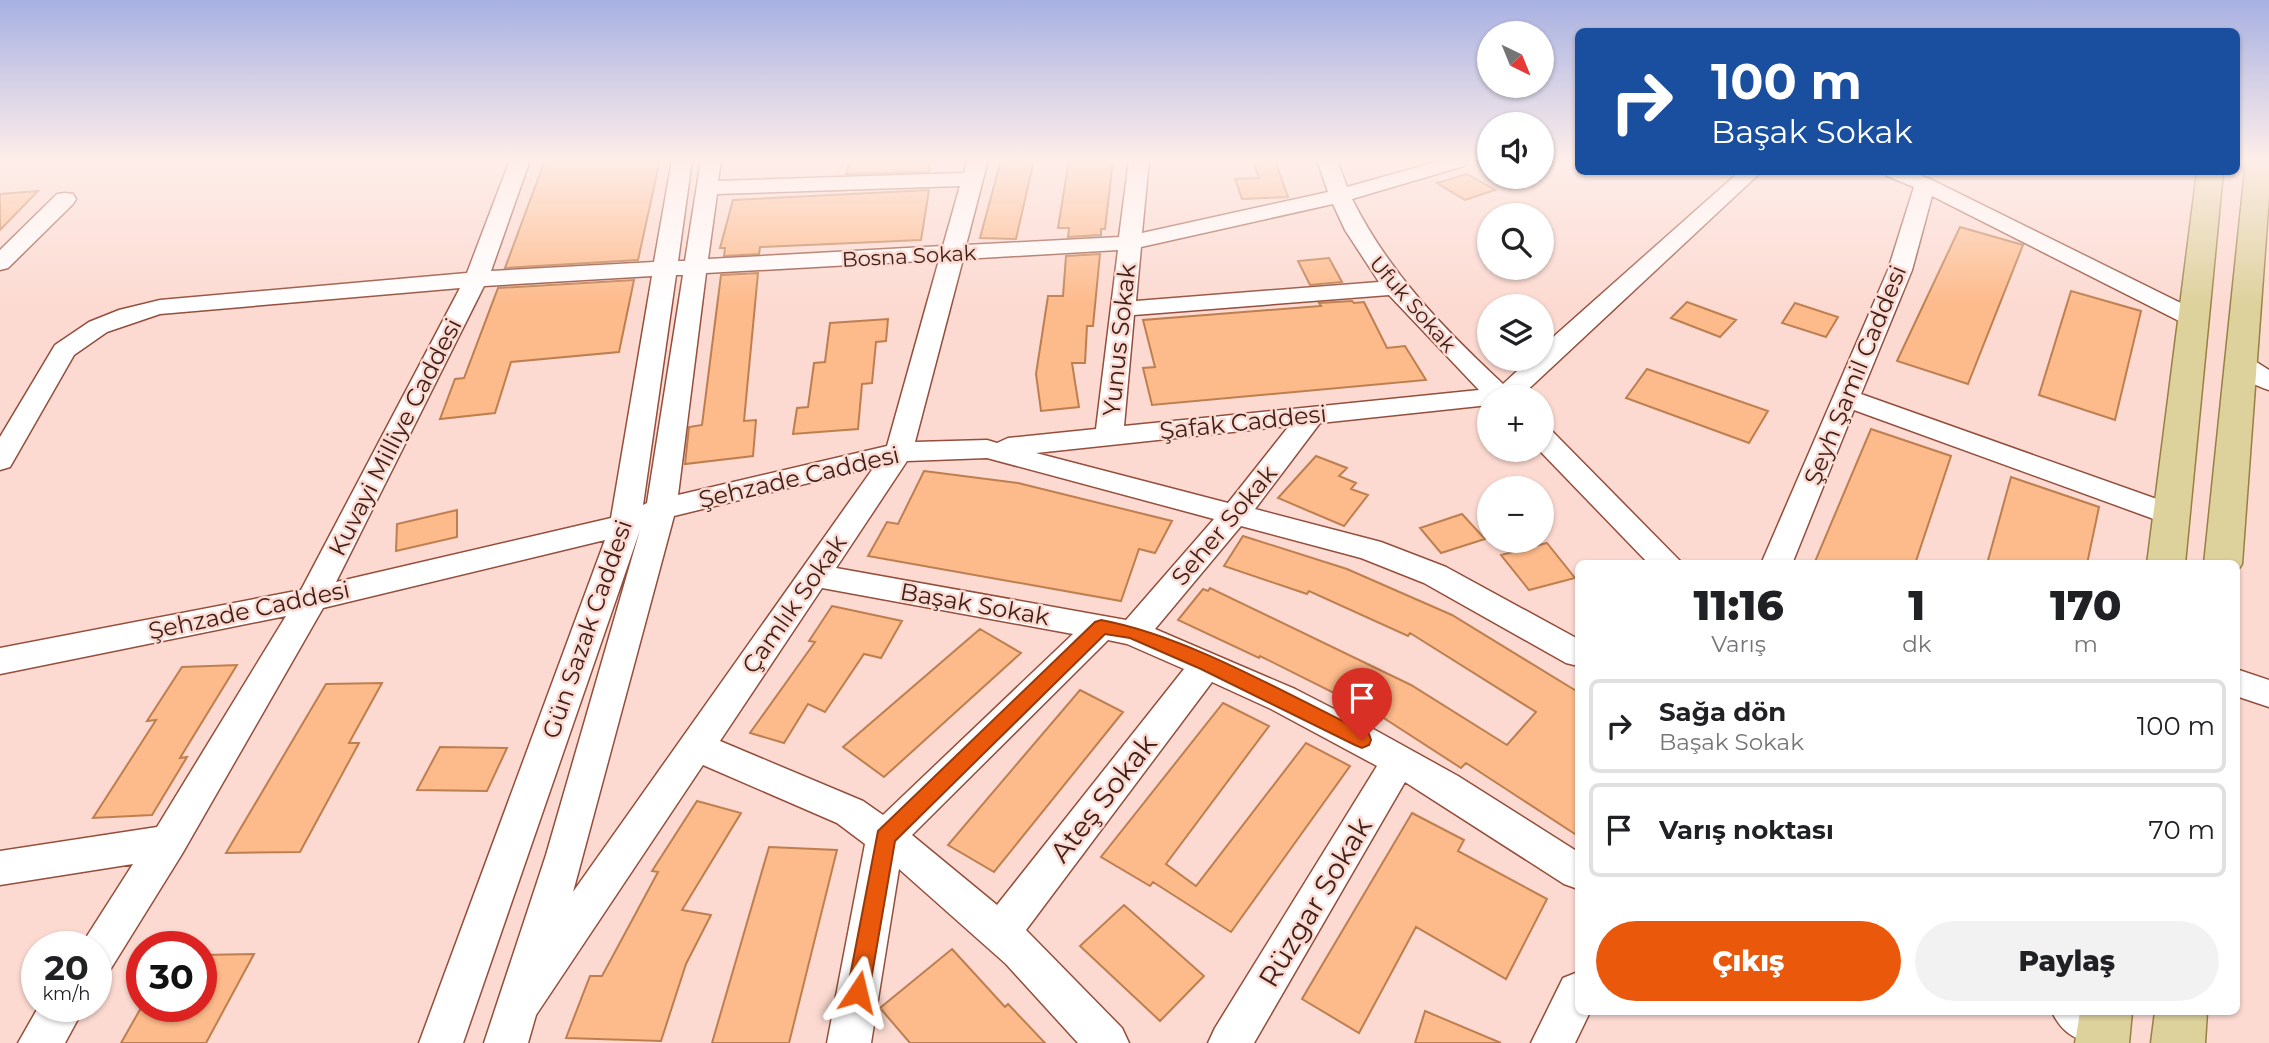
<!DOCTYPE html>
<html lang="tr">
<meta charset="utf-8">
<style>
:root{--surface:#fff;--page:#f2f2f2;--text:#202124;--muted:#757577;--line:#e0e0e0;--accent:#ea580c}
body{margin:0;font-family:Montserrat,sans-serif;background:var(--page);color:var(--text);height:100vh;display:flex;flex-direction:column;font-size:26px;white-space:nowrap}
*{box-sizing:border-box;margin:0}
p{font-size:23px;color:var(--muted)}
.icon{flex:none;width:38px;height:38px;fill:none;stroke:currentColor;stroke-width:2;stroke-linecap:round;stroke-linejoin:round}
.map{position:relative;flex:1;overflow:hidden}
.side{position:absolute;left:1575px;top:560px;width:665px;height:455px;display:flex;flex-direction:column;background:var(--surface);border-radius:10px;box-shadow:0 2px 5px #0004}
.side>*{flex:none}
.banner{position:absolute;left:1575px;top:28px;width:665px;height:147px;border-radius:10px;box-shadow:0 2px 5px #0004;background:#1a4fa0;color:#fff;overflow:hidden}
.needle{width:46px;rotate:137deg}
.fabs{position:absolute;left:1477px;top:21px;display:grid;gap:14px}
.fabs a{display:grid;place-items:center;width:77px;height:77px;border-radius:50%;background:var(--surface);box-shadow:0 2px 5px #0004;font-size:35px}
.speed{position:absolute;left:21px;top:931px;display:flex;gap:14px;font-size:35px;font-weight:700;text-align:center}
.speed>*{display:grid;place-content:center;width:91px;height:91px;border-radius:50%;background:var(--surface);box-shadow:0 2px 5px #0004;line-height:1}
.speed small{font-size:18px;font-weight:400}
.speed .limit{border:10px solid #d22;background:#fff;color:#111}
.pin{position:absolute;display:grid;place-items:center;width:60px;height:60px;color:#fff;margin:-72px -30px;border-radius:50% 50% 50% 0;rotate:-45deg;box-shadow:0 0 7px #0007}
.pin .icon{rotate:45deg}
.me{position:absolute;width:77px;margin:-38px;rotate:10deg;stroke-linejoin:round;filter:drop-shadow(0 0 5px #0008)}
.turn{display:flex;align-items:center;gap:24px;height:147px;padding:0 21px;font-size:32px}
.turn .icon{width:91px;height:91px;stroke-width:2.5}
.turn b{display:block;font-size:49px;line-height:60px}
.eta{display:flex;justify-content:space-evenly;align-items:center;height:119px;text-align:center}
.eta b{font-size:42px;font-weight:800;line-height:49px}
.action{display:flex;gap:14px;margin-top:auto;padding:14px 21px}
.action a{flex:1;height:80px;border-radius:42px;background:var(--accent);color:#fff;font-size:28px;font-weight:800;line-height:80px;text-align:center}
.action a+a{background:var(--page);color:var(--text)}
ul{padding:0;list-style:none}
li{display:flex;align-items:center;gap:21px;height:94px;margin:0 14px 10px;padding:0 7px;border:4px solid var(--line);border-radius:10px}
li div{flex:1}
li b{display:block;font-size:26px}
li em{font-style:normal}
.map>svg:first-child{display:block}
.building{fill:#fdba8a;stroke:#be7f50;stroke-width:2}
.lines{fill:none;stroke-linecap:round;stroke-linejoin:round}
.minor-casing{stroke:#954e3b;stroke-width:3}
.major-casing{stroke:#987f43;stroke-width:3}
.minor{fill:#fff;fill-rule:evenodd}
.major{fill:#ddd19c;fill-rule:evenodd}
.route{fill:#ea580c;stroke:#983908;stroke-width:2}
.labels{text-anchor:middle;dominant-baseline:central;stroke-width:5;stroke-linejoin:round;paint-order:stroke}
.far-street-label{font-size:21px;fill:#402119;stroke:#fcdad1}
.street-label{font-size:24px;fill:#402119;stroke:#fcdad1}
.near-street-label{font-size:28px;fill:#402119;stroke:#fcdad1}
</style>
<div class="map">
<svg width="2269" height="1043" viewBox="0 0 2269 1043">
<rect width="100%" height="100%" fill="#fcdad1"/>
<!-- building -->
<path class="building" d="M545 160H660L638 260 505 268Z
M850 160H930L929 172 846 174Z
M1001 160H1034L1016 239 980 238Z
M1069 160H1113L1105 229H1101V235L1068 237 1069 228H1058Z
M1253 160H1275L1288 197 1242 199 1235 179 1259 178Z
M1467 174 1495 190 1465 200 1437 183Z
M929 190 921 240 760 247 759 254 724 256 725 248H720L733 200Z
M38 191 0 230V194Z
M1960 227 2023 245 1968 384 1897 361Z
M1100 254 1093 326H1087L1085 363H1072L1079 407 1041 411 1036 374 1048 296H1063L1066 256Z
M1329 258 1342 282 1310 285 1298 261Z
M758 273 744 421 756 420 753 456 685 464 689 427 702 425 721 275Z
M634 280 619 352 511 362 495 413 440 419 455 379 464 378 498 288Z
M2071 291 2141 311 2115 420 2039 395Z
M1352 301 1354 303 1364 302 1387 348 1405 346 1426 380 1152 405 1143 368 1155 367 1143 320 1321 306 1319 303Z
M1687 302 1736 320 1720 337 1671 318Z
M1795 303 1838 317 1826 337 1782 323Z
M888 319 886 341 876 342 872 383 862 384 858 429 793 434 797 408 808 407 814 363 825 362 830 323Z
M1647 369 1768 411 1749 443 1626 398Z
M1871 429 1951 456 1915 564H1814Z
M1316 456 1347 468 1339 476 1356 483 1351 489 1368 495 1344 526 1278 498Z
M924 471 1018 483 1172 521 1155 553 1139 549 1121 601 868 556 887 522 898 524Z
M2011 477 2099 507 2087 564H1987Z
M457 510V537L396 551 397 524Z
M1462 514 1485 539 1441 553 1420 528Z
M1243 536 1347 569 1452 615 1578 692V836L1466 763 1461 768 1362 704 1360 706 1260 656 1259 658 1178 620 1203 589 1208 591 1210 588 1411 685 1507 745 1536 712 1410 633 1408 636 1309 591 1307 594 1224 566Z
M1547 543 1575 578 1529 590 1501 555Z
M832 606 902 621 881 658 864 654 825 712 808 704 784 743 750 733 815 642 809 641Z
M980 629 1021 653 884 777 843 747Z
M237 665 180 758 187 757 152 815 93 818 156 720 147 721 182 667Z
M382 683 349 743H359L300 852 226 853 326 684Z
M1080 690 1123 712 994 872 948 845Z
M1223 703 1269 726 1166 864 1196 886 1306 743 1350 766 1231 932 1153 882 1150 886 1101 857Z
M440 747 507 748 487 791 417 790Z
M697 801 741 813 682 910 711 915 686 964 661 1041 566 1038 590 976H602L658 872 652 871Z
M1412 813 1464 840 1458 851 1547 899 1506 979 1416 927 1359 1033 1302 999Z
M769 847 837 850 789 1043H712Z
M1124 905 1204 976 1160 1021 1080 946Z
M952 949 1005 1007 1008 1004 1045 1043H910L880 1008Z
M254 954 206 1043H121L142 1006H201V955Z
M1425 1011 1501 1043H1415Z"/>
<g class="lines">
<defs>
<path id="minor" d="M510 160H530L491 271 654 262 672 160H692L678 261H685L701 160H721L718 181 964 173 968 160H988L966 245 1119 237 1129 160H1149L1142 233 1328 192 1317 160H1337L1347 187 1443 160H1466L1467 162 1464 166 1352 199C1389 273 1443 328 1503 384L1530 359H1542V347L1552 338 1739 172H1761L1520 397H1489V405L1320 423 1255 509 1381 542 1446 567 1578 639V666L1566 663 1424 583 1361 558 1241 526 1155 629 1295 689 1375 730 1458 776 1578 852V889L1564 884 1405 782 1254 1043H1208L1215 1028 1377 766 1271 709 1212 682 1026 930 1122 1028 1129 1043H1078L1006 964 899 869 871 1043H827L865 844 837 823 703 765 536 1015 528 1043H484L546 855 640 530 463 1043H419L605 540 323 608 182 854 110 970 96 975V947H80L133 864 0 885V851L157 827 286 616 0 674V648L301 590 460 288 160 314 107 332 74 355 10 467 0 470V437L55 345 89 322 119 310 160 300 467 273ZM960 186 943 246 708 259 717 194ZM1333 204 1345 230 1379 282 1136 301 1141 247ZM1118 250 1096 429 1008 438 997 443 987 440 915 442 963 259ZM939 260 887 446 678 495 706 273ZM676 275H683L647 503 643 505ZM652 276 611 518 336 582 484 286ZM1389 295 1479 390 1124 426 1134 315ZM1289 426 1228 503 1036 453ZM987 458 1214 519 1126 620 836 568 907 461ZM874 467 573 892 674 516ZM822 588 1073 634 883 815 863 801 720 741ZM1108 640 1127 644 1184 669 997 905 912 835Z
M1884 172H1912L1932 180 2203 314 2206 319 2203 324 2194 326 2185 324 1932 196 1912 270 1861 394 2182 508 2187 515 2182 522 2172 525 2162 522 1854 410 1792 564H1761L1888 270 1914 187 1887 176Z
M65 193 73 194 76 199 73 204 8 268 0 270V250L57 194Z
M2241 355 2250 358 2269 370V390C2255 386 2236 375 2228 363L2232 358Z
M1542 428 1552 431 1683 564H1649L1539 450H1542Z
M2236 669 2269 680V707L2236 696Z
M1578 972V1012H1590L1575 1043H1531L1563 978Z
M39 1006H85L65 1043H18Z
M2052 1012H2107L2118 1020 2124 1035 2121 1043C2088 1043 2067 1043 2052 1012Z"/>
<path id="major" d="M2246 160H2269V196L2242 564 2236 573V564H2204Z
M2197 172H2223L2185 564H2147Z
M2080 1012H2132L2129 1043H2075Z
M2155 1012H2207L2205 1043H2151Z"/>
</defs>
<!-- minor casing -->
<use href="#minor" class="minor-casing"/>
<!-- major casing -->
<use href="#major" class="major-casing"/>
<!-- minor -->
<use href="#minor" class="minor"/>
<!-- major -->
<use href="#major" class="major"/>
</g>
<!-- sky -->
<linearGradient id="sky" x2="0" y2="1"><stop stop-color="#a8b1e2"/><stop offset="0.52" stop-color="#feeeea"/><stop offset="1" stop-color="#feeeea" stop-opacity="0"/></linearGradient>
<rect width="2269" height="306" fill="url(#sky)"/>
<!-- route -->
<path class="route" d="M1101 620C1188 636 1288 695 1369 734L1371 740 1369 745 1362 748 1355 745 1201 669 1130 638 1105 634 895 841 869 992 866 999 858 1002 850 999 847 992 878 831 1095 622Z"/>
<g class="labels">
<!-- far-street labels -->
<g class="far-street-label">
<text transform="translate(909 256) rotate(-3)">Bosna Sokak</text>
<text transform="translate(1413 304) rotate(49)">Ufuk Sokak</text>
</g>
<!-- street labels -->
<g class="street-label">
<text transform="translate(1119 340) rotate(-84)">Yunus Sokak</text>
<text transform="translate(1855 375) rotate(-68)">Şeyh Şamil Caddesi</text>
<text transform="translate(1243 422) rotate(-6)">Şafak Caddesi</text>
<text transform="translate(395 437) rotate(-63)">Kuvayi Milliye Caddesi</text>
<text transform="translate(799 477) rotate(-13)">Şehzade Caddesi</text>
<text transform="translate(1224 525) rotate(-50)">Seher Sokak</text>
<text transform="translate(794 604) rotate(-55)">Çamlık Sokak</text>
<text transform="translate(975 604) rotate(10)">Başak Sokak</text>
<text transform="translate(249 610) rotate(-12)">Şehzade Caddesi</text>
<text transform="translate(587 629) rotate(-71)">Gün Sazak Caddesi</text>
</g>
<!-- near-street labels -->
<g class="near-street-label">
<text transform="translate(1103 798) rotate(-52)">Ateş Sokak</text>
<text transform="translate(1315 902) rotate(-59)">Rüzgar Sokak</text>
</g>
</g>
</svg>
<div class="fabs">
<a><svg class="needle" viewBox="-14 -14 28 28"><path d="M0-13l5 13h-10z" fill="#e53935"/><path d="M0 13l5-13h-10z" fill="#757577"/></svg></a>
<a><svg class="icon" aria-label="sound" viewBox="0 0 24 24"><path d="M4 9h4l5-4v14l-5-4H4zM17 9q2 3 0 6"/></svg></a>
<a><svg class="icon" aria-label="search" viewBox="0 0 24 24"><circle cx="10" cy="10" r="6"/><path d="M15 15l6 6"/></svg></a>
<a><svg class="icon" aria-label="layers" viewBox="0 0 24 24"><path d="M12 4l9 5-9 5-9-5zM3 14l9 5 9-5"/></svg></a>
<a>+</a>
<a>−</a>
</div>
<div class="speed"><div>20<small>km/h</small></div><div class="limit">30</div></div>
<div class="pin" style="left:1362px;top:740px;background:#d93025"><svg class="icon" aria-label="arrive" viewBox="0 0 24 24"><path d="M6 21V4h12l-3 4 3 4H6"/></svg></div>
<svg class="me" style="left:858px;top:992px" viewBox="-20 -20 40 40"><path d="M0-17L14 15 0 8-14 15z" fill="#ea580c" stroke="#fff" stroke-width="4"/></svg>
<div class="banner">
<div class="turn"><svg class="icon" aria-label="right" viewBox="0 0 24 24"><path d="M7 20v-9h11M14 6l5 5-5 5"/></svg><div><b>100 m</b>Başak Sokak</div></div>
</div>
<section class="side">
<div class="eta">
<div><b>11:16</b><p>Varış</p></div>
<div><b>1</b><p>dk</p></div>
<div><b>170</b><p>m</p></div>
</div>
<ul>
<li><svg class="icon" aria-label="right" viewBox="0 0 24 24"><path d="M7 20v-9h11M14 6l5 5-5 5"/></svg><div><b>Sağa dön</b><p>Başak Sokak</p></div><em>100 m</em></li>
<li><svg class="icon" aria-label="arrive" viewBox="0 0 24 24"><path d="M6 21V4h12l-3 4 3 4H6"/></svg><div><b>Varış noktası</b></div><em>70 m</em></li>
</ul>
<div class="action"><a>Çıkış</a><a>Paylaş</a></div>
</section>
</div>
